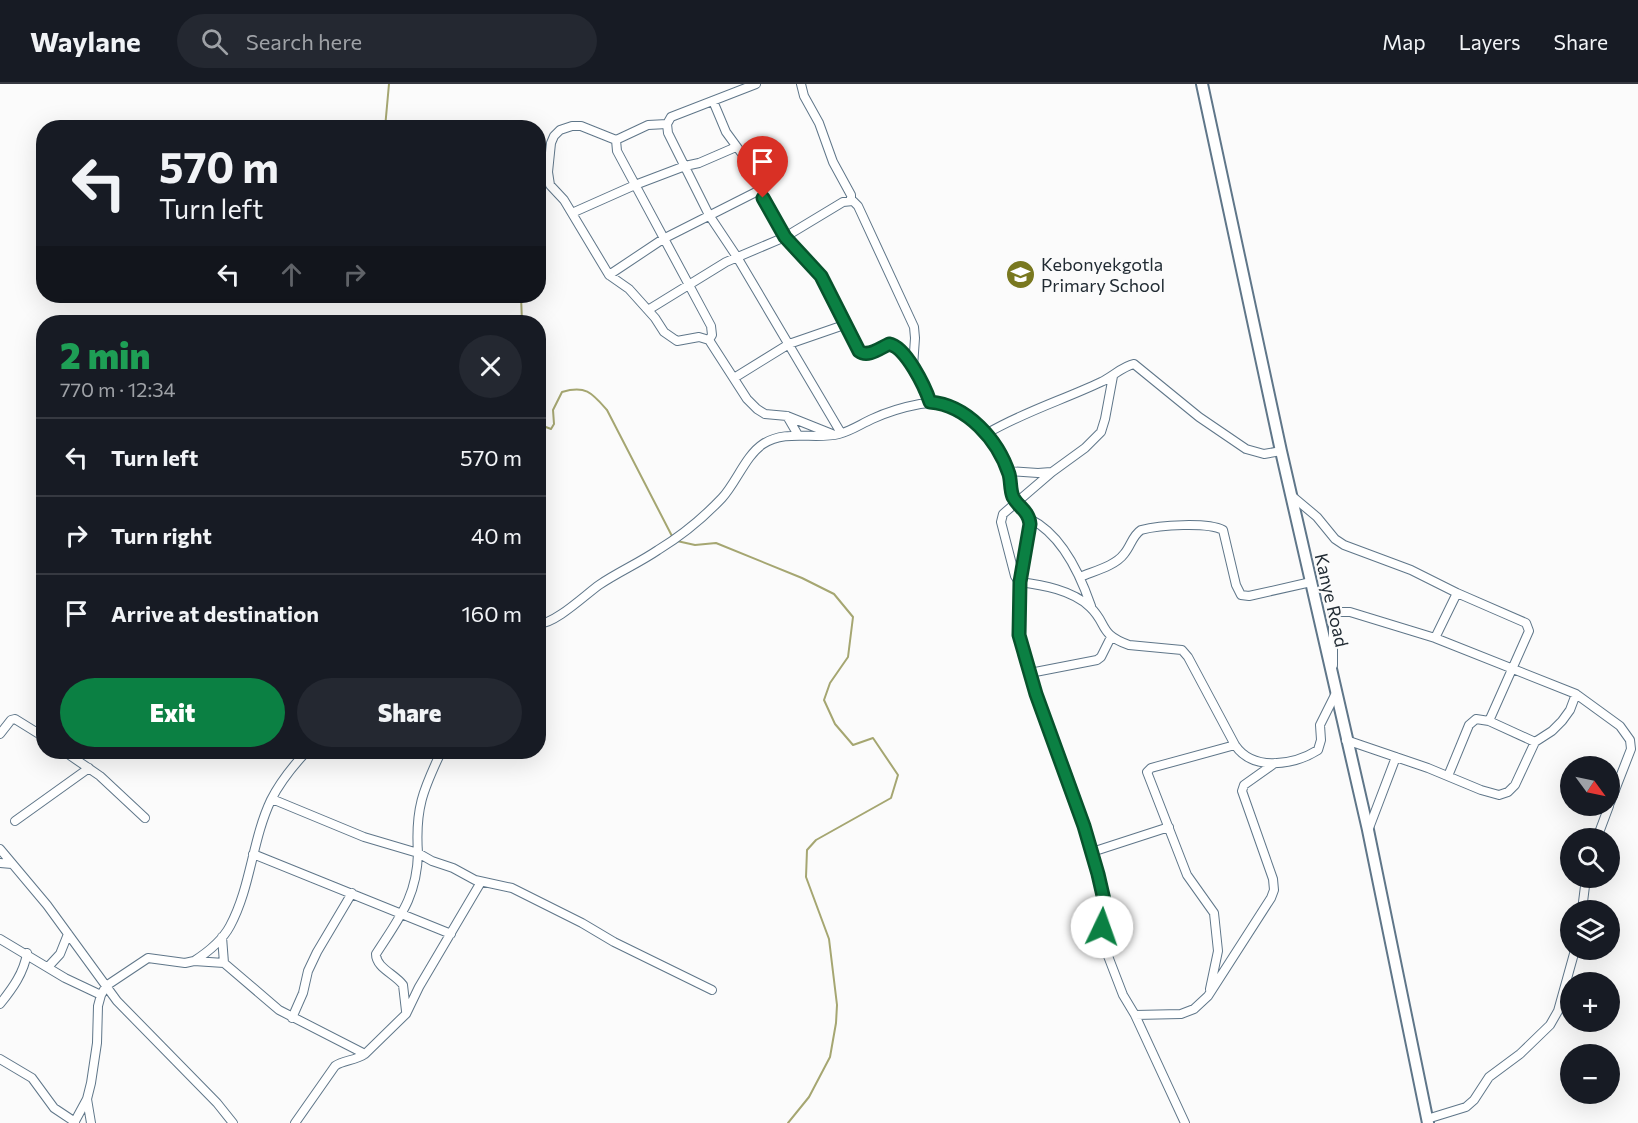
<!DOCTYPE html>
<meta charset="utf-8">
<style>
:root{--surface:#171b24;--page:#242831;--text:#f1f3f6;--muted:#9ea1a6;--line:#363941;--accent:#0b8043}
body{margin:0;font-family:Commissioner,sans-serif;background:var(--page);color:var(--text);height:100vh;display:flex;flex-direction:column;font-size:22px;white-space:nowrap}
*{box-sizing:border-box;margin:0}
p{font-size:20px;color:var(--muted)}
.icon{flex:none;width:33px;height:33px;fill:none;stroke:currentColor;stroke-width:2;stroke-linecap:round;stroke-linejoin:round}
.map{position:relative;flex:1;overflow:hidden}
.panel{position:absolute;left:36px;top:231px;width:510px;height:444px;display:flex;flex-direction:column;background:var(--surface);border-radius:24px;box-shadow:0 6px 24px #0002}
.panel>*{flex:none}
.banner{position:absolute;left:36px;top:36px;width:510px;height:183px;border-radius:24px;box-shadow:0 6px 24px #0002;background:#171b24;color:var(--text);overflow:hidden}
.needle{width:39px;rotate:123deg}
.tools{position:absolute;left:1560px;top:672px;display:grid;gap:12px}
.tools a{display:grid;place-items:center;width:60px;height:60px;border-radius:50%;background:var(--surface);box-shadow:0 6px 24px #0002;font-size:30px}
.pin{position:absolute;display:grid;place-items:center;width:51px;height:51px;color:#fff;margin:-62px -26px;border-radius:50% 50% 50% 0;rotate:-45deg;box-shadow:0 0 6px #0007}
.pin .icon{rotate:45deg}
.me{position:absolute;width:66px;margin:-33px;rotate:3deg;stroke-linejoin:round;filter:drop-shadow(0 0 4px #0008)}
.turn{display:flex;align-items:center;gap:21px;height:126px;padding:0 24px;font-size:27px}
.turn .icon{width:78px;height:78px;stroke-width:2.5}
.turn b{display:block;font-size:42px;line-height:51px}
.lanes{display:flex;align-items:center;height:57px;padding:0 24px;background:#0003;justify-content:center;gap:30px;direction:ltr}
.lanes .off{opacity:.35}
.round{display:grid;place-items:center;flex:none;width:63px;height:63px;border-radius:32px;background:var(--page)}
.summary{display:flex;align-items:center;justify-content:space-between;height:102px;padding:0 24px}
h1{font-size:36px;font-weight:800;line-height:45px;color:#1e9e55}
.primary-button{display:flex;gap:12px;margin-top:auto;padding:12px 24px}
.primary-button a{flex:1;height:69px;border-radius:36px;background:var(--accent);color:#fff;font-size:24px;font-weight:800;line-height:69px;text-align:center}
.primary-button a+a{background:var(--page);color:var(--text)}
ul{padding:0;list-style:none}
li{display:flex;align-items:center;gap:18px;height:78px;padding:0 24px;border-top:2px solid var(--line)}
li div{flex:1}
li b{display:block;font-size:22px}
li em{font-style:normal}
header{display:flex;align-items:center;gap:36px;box-sizing:border-box;height:84px;padding:0 30px;background:var(--surface);border-bottom:2px solid var(--line)}
header strong{font-size:28px}
nav{display:flex;gap:33px;margin-inline-start:auto;font-size:21px}
.search{width:420px;height:54px;background:var(--page);display:flex;align-items:center;gap:15px;box-sizing:border-box;padding:0 21px;border-radius:33px;color:var(--muted);font-size:22px}
.map>svg:first-child{display:block}
.lines{fill:none;stroke-linecap:round;stroke-linejoin:round}
.stream{stroke:#a5a671;stroke-width:2}
.minor-casing{stroke:#5f7689;stroke-width:10}
.secondary-casing{stroke:#5f7689;stroke-width:14}
.minor{stroke:#fff;stroke-width:8}
.secondary{stroke:#fff;stroke-width:10}
.route-casing{stroke:#07532c;stroke-width:15}
.route{stroke:#0b8043;stroke-width:10}
.labels{text-anchor:middle;dominant-baseline:central;stroke-width:4.5;stroke-linejoin:round;paint-order:stroke}
.poi-label{font-size:18px;fill:#212b33;stroke:#fbfbfb;text-anchor:start}
.street-label{font-size:18px;fill:#212b33;stroke:#fbfbfb}
</style>
<header>
<strong>Waylane</strong>
<div class="search"><svg class="icon" aria-label="search" viewBox="0 0 24 24"><circle cx="10" cy="10" r="6"/><path d="M15 15l6 6"/></svg>Search here</div>
<nav><a>Map</a><a>Layers</a><a>Share</a></nav>
</header>
<div class="map">
<svg width="1638" height="1039" viewBox="0 0 1638 1039">
<rect width="100%" height="100%" fill="#fbfbfb"/>
<g class="lines">
<!-- stream -->
<path class="stream" d="M385 44 389 0
M521 212 522 238
M538 340 551 345 554 340 553 326 562 308C586 301 592 309 607 326L673 454
M677 457 695 461 716 459 802 494 834 510 853 533 848 573 830 599 824 616 835 640 853 661 873 654 898 691 891 714 816 756 807 766 806 793 829 855 837 921 836 939 830 973 809 1013 788 1039"/>
<defs>
<path id="minor" d="M756 0 671 33 667 40 668 49 709 131 737 173 841 349
M801 0 804 12 819 39 833 78 851 111V117
M713 17 726 48 748 78 779 145 821 192 859 267 868 270 889 260C907 263 924 303 930 318
M667 40 648 41 616 56 581 42H572L560 46 554 52 551 59 548 88 550 101 564 116 609 191 629 205 655 234 664 248 677 257 699 253 709 256 747 315 757 325 765 330 787 332 832 350
M616 56 617 67 711 242 712 251 709 256
M572 129 635 101 685 82 699 79 736 63
M609 191 663 155 760 106
M648 226 726 178 785 153 843 118 853 117 858 122 914 243 915 254 913 283
M1113 292 1105 335 1101 348 1085 364 1052 388 1003 430 1001 438 1015 492 1019 498C1043 501 1072 506 1090 523 1108 540 1098 550 1129 561L1182 566 1188 573 1235 661C1253 688 1294 681 1318 666L1321 656 1320 641 1336 609
M734 294 789 260 844 241
M787 332 798 351
M986 350C1023 328 1063 316 1101 298 1112 293 1123 282 1134 280L1199 333 1246 365 1264 370 1281 367
M1008 387 1038 389 1051 388
M1292 412 1317 433 1335 455 1344 461 1411 486 1457 509 1526 539 1529 547 1489 637
M1030 435C1061 450 1080 490 1091 522
M1080 493C1094 487 1115 482 1124 470 1131 462 1132 452 1141 446 1160 441 1207 438 1223 446L1236 501 1241 511 1249 512 1311 498
M538 540C555 540 585 511 599 501 618 488 639 479 658 466 681 452 704 433 722 414 736 399 746 371 763 360 786 345 814 356 839 350 851 347 861 340 872 335 887 328 904 323 920 320 961 313 993 353 1008 386 1011 395 1009 405 1014 413 1018 421 1026 426 1030 435L1027 460 1019 498V551L1037 610 1085 742 1098 790 1104 816 1102 850 1108 872 1123 911 1135 931 1185 1039
M1435 554 1457 509
M1333 581V531L1337 528H1350L1435 554 1576 610 1620 642 1630 656 1631 665 1610 719
M1030 589 1097 576 1101 573 1111 553
M0 650 11 636 15 635 44 653
M1346 656 1428 684 1481 706 1499 711 1508 708 1515 701 1535 658 1552 647 1562 637 1570 626 1576 610
M65 668 100 692 145 734
M441 668C423 706 415 725 418 769L432 777 453 784 475 796 512 804 582 839 614 858 712 906
M1448 692 1469 641 1476 635 1489 637 1535 658
M272 715 364 753 418 769C417 813 399 834 376 870 376 884 395 890 403 901L406 927
M15 737 89 684
M1369 744 1396 673
M1597 754 1609 722
M0 765 47 821 117 917 217 1019 233 1039
M1092 768 1169 743
M253 770 451 850
M0 779 12 780
M1582 826 1586 794
M222 853 224 879
M0 855 65 894 101 911
M194 877C208 868 222 857 230 842 251 803 252 756 271 716 280 698 293 682 306 668
M48 883 60 870 68 850
M1210 905 1218 867 1214 829 1187 791 1147 688 1151 684 1235 661
M0 920C12 905 24 889 27 869
M1135 931 1181 930 1194 925 1208 912 1271 814 1274 806 1273 795 1242 707 1244 701 1275 679
M292 934 303 909 308 887 317 868 352 809
M0 975 32 994 54 1024 75 1038
M87 1015 91 1039
M1427 1035 1466 1023 1474 1016 1489 993 1520 970 1550 941 1558 927 1575 866
M74 1039 87 1015 91 999 97 959 98 922 101 911 106 902 148 874 185 879 194 877 224 879 279 926 365 970 406 930 419 903 481 798
M295 1039 335 982C343 976 355 977 365 970"/>
<path id="secondary" d="M1202 0 1281 367 1368 746 1428 1039"/>
</defs>
<!-- minor casing -->
<use href="#minor" class="minor-casing"/>
<!-- secondary casing -->
<use href="#secondary" class="secondary-casing"/>
<!-- minor -->
<use href="#minor" class="minor"/>
<!-- secondary -->
<use href="#secondary" class="secondary"/>
</g>
<g class="lines">
<defs>
<path id="route" d="M763 114 785 153 821 192 859 267C868 274 880 264 889 260 906 263 925 303 930 318 967 321 998 356 1009 390 1011 397 1010 406 1013 413 1018 423 1029 427 1030 440L1020 498 1019 551 1036 610 1084 742 1098 790 1104 816 1102 843"/>
</defs>
<!-- route casing -->
<use href="#route" class="route-casing"/>
<!-- route -->
<use href="#route" class="route"/>
</g>
<!-- icons -->
<defs>
<symbol id="school-disc" viewBox="-11 -11 22 22"><circle r="9.5" fill="#79781f" stroke="#fbfbfb"/><path d="M0-5L7-2L0 1L-7-2ZM-4 1L0 2.5L4 1V4Q0 6-4 4Z" fill="#fff"/></symbol>
</defs>
<g fill-rule="evenodd">
<use href="#school-disc" x="1004" y="174" width="33" height="33"/>
</g>
<g class="labels">
<!-- poi labels -->
<g class="poi-label">
<text x="1041" y="180">Kebonyekgotla<tspan x="1041" dy="21">Primary School</tspan></text>
</g>
<!-- street labels -->
<g class="street-label">
<text transform="translate(1332 516) rotate(77)">Kanye Road</text>
</g>
</g>
</svg>
<div class="tools">
<a><svg class="needle" viewBox="-14 -14 28 28"><path d="M0-13l5 13h-10z" fill="#e53935"/><path d="M0 13l5-13h-10z" fill="#9ea1a6"/></svg></a>
<a><svg class="icon" aria-label="search" viewBox="0 0 24 24"><circle cx="10" cy="10" r="6"/><path d="M15 15l6 6"/></svg></a>
<a><svg class="icon" aria-label="layers" viewBox="0 0 24 24"><path d="M12 4l9 5-9 5-9-5zM3 14l9 5 9-5"/></svg></a>
<a>+</a>
<a>−</a>
</div>
<div class="pin" style="left:763px;top:114px;background:#d93025"><svg class="icon" aria-label="arrive" viewBox="0 0 24 24"><path d="M6 21V4h12l-3 4 3 4H6"/></svg></div>
<svg class="me" style="left:1102px;top:843px" viewBox="-20 -20 40 40"><circle r="19" fill="#fff"/><path d="M0-13L10 11 0 6-10 11z" fill="#0b8043"/></svg>
<div class="banner">
<div class="turn"><svg class="icon" aria-label="left" viewBox="0 0 24 24"><path d="M17 20v-9H6M10 6l-5 5 5 5"/></svg><div><b>570 m</b>Turn left</div></div>
<div class="lanes"><svg class="icon" aria-label="left" viewBox="0 0 24 24"><path d="M17 20v-9H6M10 6l-5 5 5 5"/></svg><svg class="icon off" aria-label="ahead" viewBox="0 0 24 24"><path d="M12 20V5M6 11l6-6 6 6"/></svg><svg class="icon off" aria-label="right" viewBox="0 0 24 24"><path d="M7 20v-9h11M14 6l5 5-5 5"/></svg></div>
</div>
<section class="panel">
<div class="summary"><div><h1>2 min</h1><p>770 m · 12:34</p></div><a class="round"><svg class="icon" aria-label="close" viewBox="0 0 24 24"><path d="M6 6l12 12M18 6L6 18"/></svg></a></div>
<ul>
<li><svg class="icon" aria-label="left" viewBox="0 0 24 24"><path d="M17 20v-9H6M10 6l-5 5 5 5"/></svg><div><b>Turn left</b></div><em>570 m</em></li>
<li><svg class="icon" aria-label="right" viewBox="0 0 24 24"><path d="M7 20v-9h11M14 6l5 5-5 5"/></svg><div><b>Turn right</b></div><em>40 m</em></li>
<li><svg class="icon" aria-label="arrive" viewBox="0 0 24 24"><path d="M6 21V4h12l-3 4 3 4H6"/></svg><div><b>Arrive at destination</b></div><em>160 m</em></li>
</ul>
<div class="primary-button"><a>Exit</a><a>Share</a></div>
</section>
</div>
